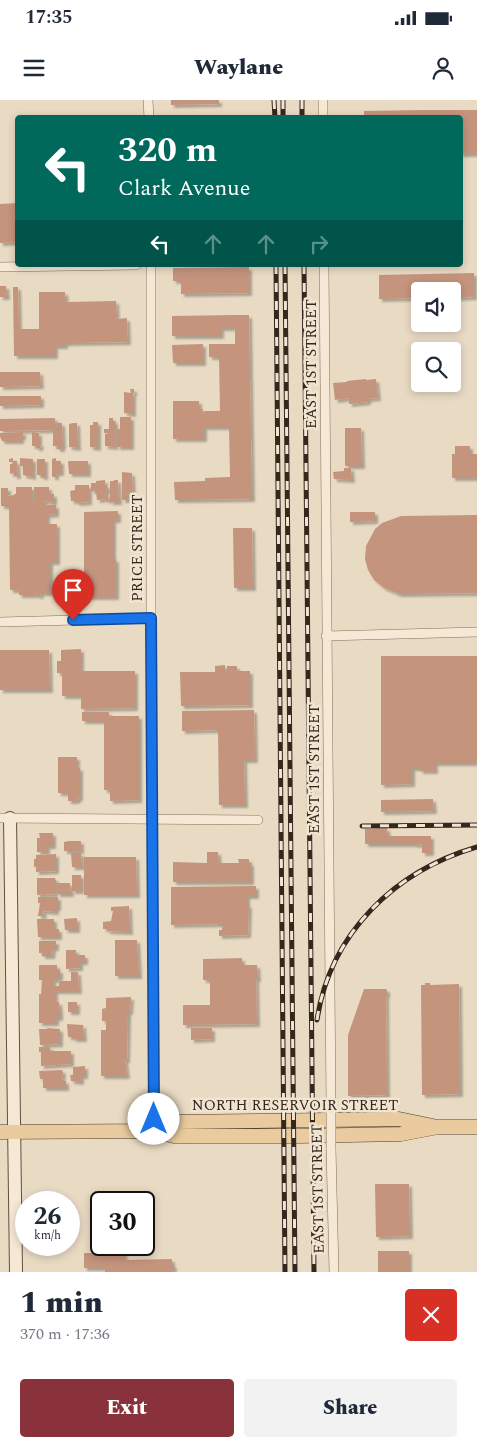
<!DOCTYPE html>
<meta charset="utf-8">
<style>
:root{--surface:#fff;--page:#f2f2f3;--text:#1f2937;--muted:#747a83;--accent:#8a323b}
body{margin:0;font-family:Spectral,serif;background:var(--page);color:var(--text);height:100vh;display:flex;flex-direction:column;font-size:19px;white-space:nowrap}
*{box-sizing:border-box;margin:0}
p{font-size:16px;color:var(--muted)}
.icon{flex:none;width:28px;height:28px;fill:none;stroke:currentColor;stroke-width:2;stroke-linecap:round;stroke-linejoin:round}
.map{position:relative;height:1172px;overflow:hidden}
.side{display:flex;flex-direction:column;background:var(--surface);flex:1}
.side>*{flex:none}
.guide{position:absolute;left:15px;top:15px;width:448px;height:152px;border-radius:5px;box-shadow:0 2px 8px #0003;background:#00695c;color:#fff;overflow:hidden}
.controls{position:absolute;left:411px;top:182px;display:grid;gap:10px}
.controls a{display:grid;place-items:center;width:50px;height:50px;border-radius:5px;background:var(--surface);box-shadow:0 2px 8px #0003;font-size:25px}
.speed{position:absolute;left:15px;top:1091px;display:flex;gap:10px;font-size:25px;font-weight:700;text-align:center}
.speed>*{display:grid;place-content:center;width:65px;height:65px;border-radius:50%;background:var(--surface);box-shadow:0 2px 8px #0003;line-height:1}
.speed small{font-size:12px;font-weight:400}
.speed .limit{border:2px solid #111;border-radius:8px;background:#fff;color:#111}
.pin{position:absolute;display:grid;place-items:center;width:42px;height:42px;color:#fff;margin:-51px -21px;border-radius:50% 50% 50% 0;rotate:-45deg;box-shadow:0 0 5px #0007}
.pin .icon{rotate:45deg}
.me{position:absolute;width:55px;margin:-28px;rotate:0deg;stroke-linejoin:round;filter:drop-shadow(0 0 4px #0008)}
.turn{display:flex;align-items:center;gap:18px;height:105px;padding:0 20px;font-size:22px}
.turn .icon{width:65px;height:65px;stroke-width:2.5}
.turn b{display:block;font-size:35px;line-height:42px}
.lanes{display:flex;align-items:center;height:48px;padding:0 20px;background:#0003;justify-content:center;gap:25px;direction:ltr}
.lanes .off{opacity:.35}
.round{display:grid;place-items:center;flex:none;width:52px;height:52px;border-radius:5px;background:var(--page)}
.headline{display:flex;align-items:center;justify-content:space-between;height:85px;padding:0 20px}
h1{font-size:30px;font-weight:800;line-height:38px}
.action{display:flex;gap:10px;margin-top:auto;padding:10px 20px}
.action a{flex:1;height:58px;border-radius:5px;background:var(--accent);color:#fff;font-size:20px;font-weight:800;line-height:58px;text-align:center}
.action a+a{background:var(--page);color:var(--text)}
.status{display:flex;justify-content:space-between;align-items:center;height:35px;padding:0 25px;background:var(--surface);direction:ltr}
.status svg{height:14px;fill:currentColor}
header{display:flex;justify-content:space-between;align-items:center;height:65px;padding:0 20px;background:var(--surface);font-size:22px;font-weight:800}
.map>svg:first-child{display:block}
.building{fill:#c4947d;filter:url(#shadow)}
.lines{fill:none;stroke-linecap:round;stroke-linejoin:round}
.street-casing{stroke:#826d5c;stroke-width:10}
.secondary-casing{stroke:#634e3f;stroke-width:14}
.primary-casing{stroke:#503c30;stroke-width:15}
.street{stroke:#f5e9d6;stroke-width:9}
.secondary{stroke:#f5e9d6;stroke-width:12}
.primary{stroke:#e9cb9f;stroke-width:14}
.rail-casing{stroke:#33271e;stroke-width:5}
.rail{stroke:#f1e5d2;stroke-width:3;stroke-dasharray:9;stroke-linecap:butt}
.street-bridge-casing{stroke:#826d5c;stroke-width:10;stroke-linecap:butt}
.street-bridge{stroke:#f5e9d6;stroke-width:9}
.route-casing{stroke:#114b97;stroke-width:12}
.route{stroke:#1a73e8;stroke-width:9}
.labels{text-anchor:middle;dominant-baseline:central;stroke-width:5;stroke-linejoin:round;paint-order:stroke}
.street-label{font-size:15px;fill:#33271e;stroke:#f1e5d2}
</style>
<div class="status"><b>17:35</b><svg viewBox="0 0 49 12"><path d="M0 12V9h3v3zM5 12V6h3v6zM10 12V3h3v9zM15 12V0h3v12zM26 1h20v11H26zM47 4h2v5h-2z"/></svg></div>
<header><svg class="icon" aria-label="menu" viewBox="0 0 24 24"><path d="M4 6h16M4 12h16M4 18h16"/></svg>Waylane<svg class="icon" aria-label="person" viewBox="0 0 24 24"><circle cx="12" cy="8" r="4"/><path d="M4 21q1-7 8-7t8 7"/></svg></header>
<div class="map">
<svg width="477" height="1172" viewBox="0 0 477 1172">
<defs>
<filter id="shadow"><feDropShadow dx="3" dy="3" stdDeviation="1" flood-color="#0004"/></filter>
</defs>
<rect width="100%" height="100%" fill="#e9dac3"/>
<!-- building -->
<path class="building" d="M171 0H219V4L171 5Z
M423 10H477V54H460V18H364V11Z
M18 103V142L0 143V104Z
M249 167V193L181 194V181H173V168Z
M474 173V197L452 198V191H420V198L379 199V175Z
M0 186H6L7 197H0Z
M13 187H18L19 229H39V192H65L66 202 116 201 117 219 127 218 128 242 65 243V246H55V256H14Z
M235 215H249L252 399 175 400 174 382 205 381V378L230 377 229 327H204V339H173V301H199V309H203V320H204V311H220L219 257H209V244H235V228H221V236H172V216Z
M203 244V263H173L172 245Z
M0 272H40L41 286 0 287Z
M366 279V280L376 279 378 298 368 299V302L349 304V298L335 300 333 283 347 282V281Z
M130 289H134V293H133V314L124 313V292L131 293Z
M0 296H41V305L0 306Z
M120 317H131V347H117V329H120Z
M55 318V327H57V323H62L63 346H62V349H57V346H53V330L0 331V319Z
M109 318H113V321H115V335H116V338H115V347L105 346V334L109 333H104V329H109Z
M93 322H98V348L90 347V325H93Z
M73 323H77L78 348 69 347V324Z
M345 328H361L362 366H345Z
M23 332V337H21V341H2L0 337V333Z
M32 332 39 333V344H41L40 348H36V346H32Z
M455 346H470V354H477V378H452V354H455Z
M13 358V361H17L18 376H14V373L10 374V364H13V362H9V359Z
M20 358 33 359V377L23 375V366H20Z
M56 358V361H61V373H56V377H52V359Z
M37 359H45V377H41V375H37Z
M68 361H88V374H69Z
M344 368H351L352 380 334 379 333 372 344 371Z
M122 372 132 373 133 393H128V400H122Z
M105 380V385H107L108 391H106V395H108L109 401H106V399L97 400 96 391H91V383H96V381Z
M114 380H118L119 402H110V381H114Z
M75 385H89V402L77 403 76 401H71L70 391 75 390Z
M16 387H32V402H34V387H49V394H54V403L44 401V403H46V405H56V414L47 415V424H57V462H50V493H41L40 496H37V493L36 495H19L18 490H10L9 406H1V388H8V396L14 395V394H16Z
M118 411V420H113V459H116V497H84V412Z
M350 412H375V421L350 422Z
M477 415V493L399 494 384 488 374 480 368 470 365 459 366 446 375 429 382 423 401 416Z
M233 428H252L253 488H234Z
M81 549V571H135V608L81 609V596H62V573H57V561H61V550Z
M0 550H49L50 590H0Z
M381 556H477V658H475V663H435V671H420V668H412V684L381 685Z
M225 565V571H227V566H237V571H250V605L181 606 180 572H215V566Z
M254 610 255 660H244L245 705H219L218 630 182 631V611Z
M82 612H109V616H139V700L110 701V690H104V621H82Z
M58 657H77V668H80V697L76 701H68V693H58Z
M433 699 434 711 381 712V700Z
M387 728 388 736H431V753H422V744L414 745V744H365V729Z
M39 733H53V746H47V752H37V738H40Z
M69 741H81V751H64V742Z
M207 752H218L219 763H239L238 759H249V763H251V782H173V762L207 763Z
M71 753H81L82 767H72Z
M56 754V771L36 772V767H34V759H36V755Z
M84 757H136L137 795H84Z
M72 775H81V791H72Z
M37 778H55L57 784H55V788H57V783H70L71 794H57V790H55V794L37 795Z
M256 786V796H247V805H249L248 835 219 836V830H222L223 826H219V824L171 825V787Z
M38 797H58V808H56V812L43 811 44 816H38L40 803H38Z
M129 806 130 832 107 831V829H103V822L111 821 113 811H111V807Z
M77 818V830H65L64 819Z
M37 819H54V829H59V837H38Z
M115 840H137L139 876H115Z
M39 841H56V848H53L52 856H42V853H39Z
M66 850H76V855H85V862H80V868L66 869Z
M242 858V865H257L258 879H256L257 924 183 925V905H210V880H203V859Z
M39 865H57V870H60V878H56V880H53V886H59V881H71V872H78L79 891H55V902H59L60 912V918H56V923H39V894H41L42 880H39Z
M425 883H430V885L459 884 460 994 422 995 421 885H425Z
M364 889H386L387 890V895H386L387 995 348 996V935Z
M131 897 130 912H128L127 960H125L127 976H101V930H106V921H102V909L106 908V898Z
M68 902H77V912H68Z
M67 924 83 925 84 939H73V937H68Z
M47 928 60 929V944L40 945 39 929H47Z
M191 928H212V939L191 940Z
M39 947H50V951H71V964L41 966V952H39Z
M85 966V976H81V982L71 981 70 975H73V967Z
M62 970 63 972 62 981H66V988H43V979H40L39 971Z
M375 1084H409L410 1136 376 1137Z
M124 1148 125 1160 172 1159V1165H174V1169H172V1172H105V1168H84V1153H98V1149Z
M378 1151H409V1172H378Z"/>
<g class="lines">
<defs>
<path id="street" d="M148 0 149 18
M323 0V18
M151 165V518L154 1031
M324 165 331 1006
M0 167 136 165
M0 522 151 518
M326 536 477 532
M0 718 258 720
M331 1048 334 1172"/>
<path id="secondary" d="M10 718 16 1172"/>
<path id="primary" d="M154 1031 176 1022 399 1019 433 1026
M0 1032 154 1031 174 1036H299L401 1034 438 1027H477"/>
</defs>
<!-- street casing -->
<use href="#street" class="street-casing"/>
<!-- secondary casing -->
<use href="#secondary" class="secondary-casing"/>
<!-- primary casing -->
<use href="#primary" class="primary-casing"/>
<!-- street -->
<use href="#street" class="street"/>
<!-- secondary -->
<use href="#secondary" class="secondary"/>
<!-- primary -->
<use href="#primary" class="primary"/>
<defs>
<path id="rail" d="M274 0 275 18
M283 0V18
M302 0V18
M276 165 285 1172
M285 165 295 1172
M304 165 314 1172
M362 726 477 725
M317 920C330 833 395 771 477 747"/>
</defs>
<!-- rail casing -->
<use href="#rail" class="rail-casing"/>
<!-- rail -->
<use href="#rail" class="rail"/>
<defs>
<path id="street-bridge" d="M331 1048V1006"/>
</defs>
<!-- street-bridge casing -->
<use href="#street-bridge" class="street-bridge-casing"/>
<!-- street-bridge -->
<use href="#street-bridge" class="street-bridge"/>
</g>
<g class="lines">
<defs>
<path id="route" d="M73 520 151 518 154 1019"/>
</defs>
<!-- route casing -->
<use href="#route" class="route-casing"/>
<!-- route -->
<use href="#route" class="route"/>
</g>
<g class="labels">
<!-- street labels -->
<g class="street-label">
<text transform="translate(311 264) rotate(-90)">EAST 1ST STREET</text>
<text transform="translate(137 448) rotate(-90)">PRICE STREET</text>
<text transform="translate(314 669) rotate(-90)">EAST 1ST STREET</text>
<text x="295" y="1005">NORTH RESERVOIR STREET</text>
<text transform="translate(318 1089) rotate(-91)">EAST 1ST STREET</text>
</g>
</g>
</svg>
<div class="controls">
<a><svg class="icon" aria-label="sound" viewBox="0 0 24 24"><path d="M4 9h4l5-4v14l-5-4H4zM17 9q2 3 0 6"/></svg></a>
<a><svg class="icon" aria-label="search" viewBox="0 0 24 24"><circle cx="10" cy="10" r="6"/><path d="M15 15l6 6"/></svg></a>
</div>
<div class="speed"><div>26<small>km/h</small></div><div class="limit">30</div></div>
<div class="pin" style="left:73px;top:520px;background:#d93025"><svg class="icon" aria-label="arrive" viewBox="0 0 24 24"><path d="M6 21V4h12l-3 4 3 4H6"/></svg></div>
<svg class="me" style="left:154px;top:1019px" viewBox="-20 -20 40 40"><circle r="19" fill="#fff"/><path d="M0-13L10 11 0 6-10 11z" fill="#1a73e8"/></svg>
<div class="guide">
<div class="turn"><svg class="icon" aria-label="left" viewBox="0 0 24 24"><path d="M17 20v-9H6M10 6l-5 5 5 5"/></svg><div><b>320 m</b>Clark Avenue</div></div>
<div class="lanes"><svg class="icon" aria-label="left" viewBox="0 0 24 24"><path d="M17 20v-9H6M10 6l-5 5 5 5"/></svg><svg class="icon off" aria-label="ahead" viewBox="0 0 24 24"><path d="M12 20V5M6 11l6-6 6 6"/></svg><svg class="icon off" aria-label="ahead" viewBox="0 0 24 24"><path d="M12 20V5M6 11l6-6 6 6"/></svg><svg class="icon off" aria-label="right" viewBox="0 0 24 24"><path d="M7 20v-9h11M14 6l5 5-5 5"/></svg></div>
</div>
</div>
<section class="side">
<div class="headline"><div><h1>1 min</h1><p>370 m · 17:36</p></div><a class="round" style="background:#d93025;color:#fff"><svg class="icon" aria-label="close" viewBox="0 0 24 24"><path d="M6 6l12 12M18 6L6 18"/></svg></a></div>
<div class="action"><a>Exit</a><a>Share</a></div>
</section>
